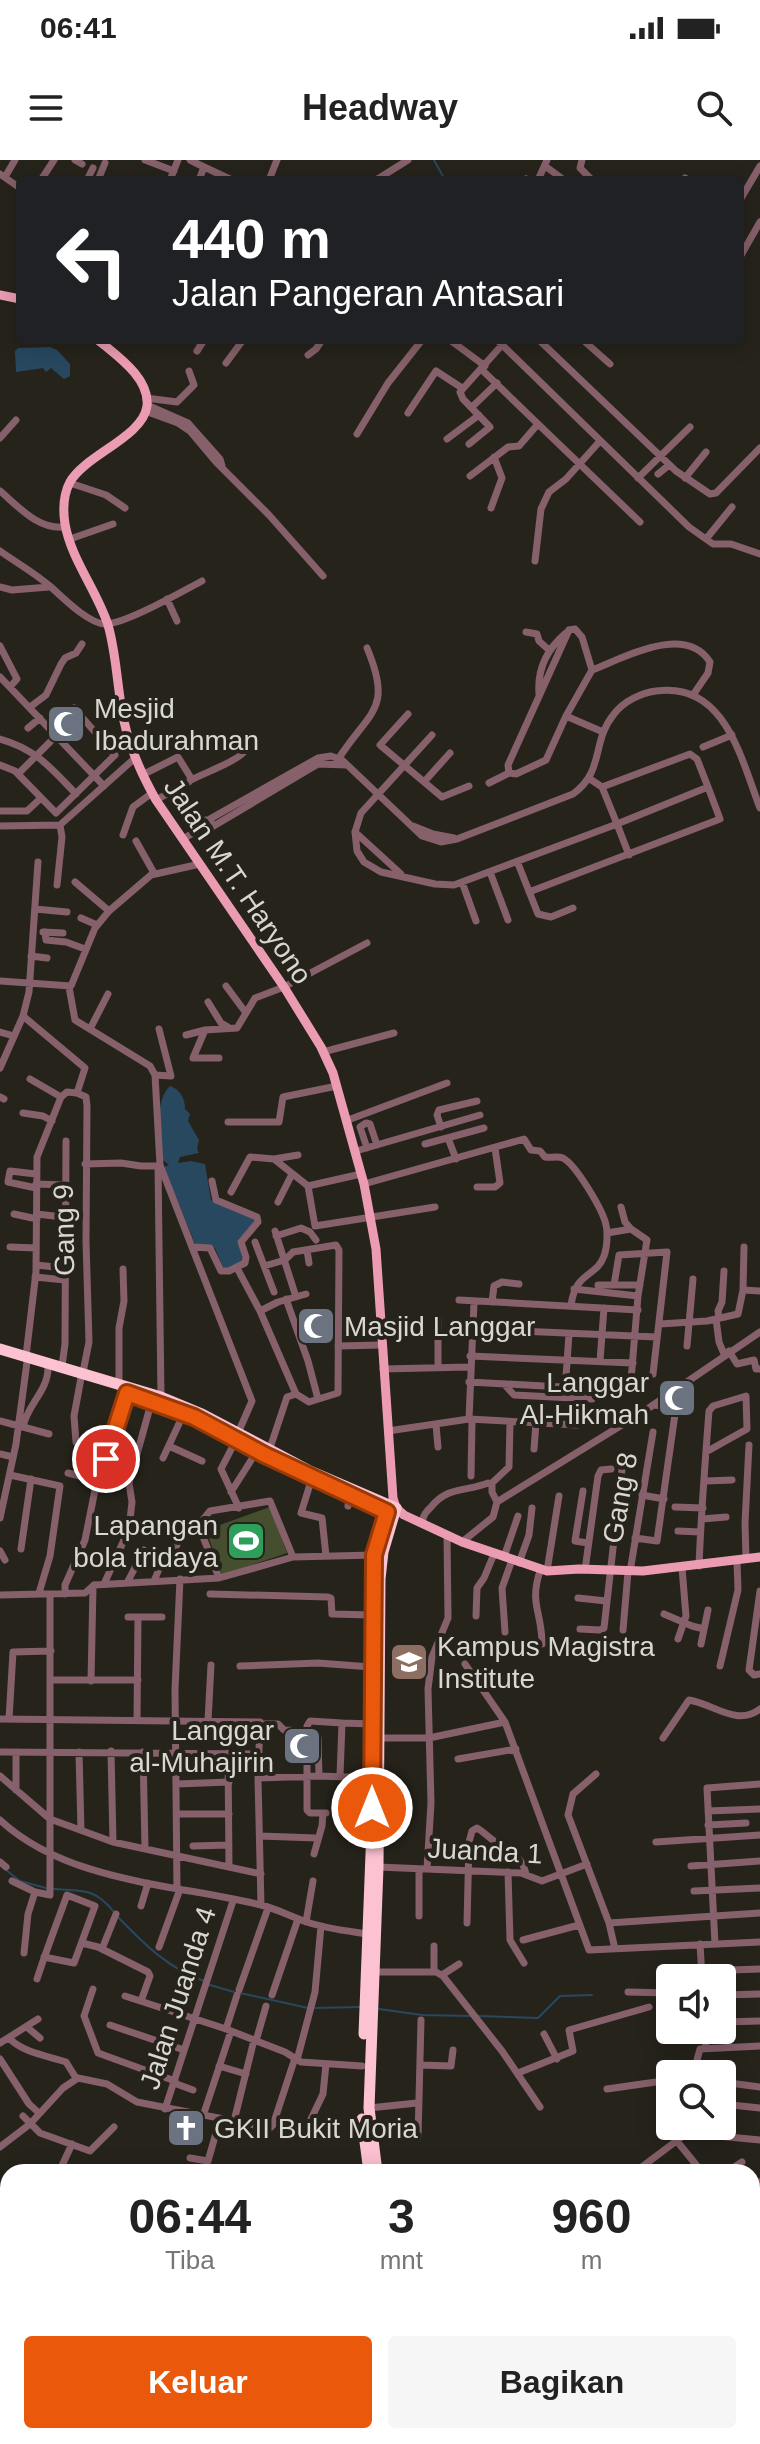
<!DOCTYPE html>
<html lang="id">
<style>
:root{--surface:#fff;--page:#f6f6f6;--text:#222;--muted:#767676;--accent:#ea580c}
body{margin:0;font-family:Helvetica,sans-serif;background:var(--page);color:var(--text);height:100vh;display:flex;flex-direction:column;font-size:30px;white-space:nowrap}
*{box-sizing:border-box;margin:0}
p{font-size:26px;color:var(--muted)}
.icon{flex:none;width:44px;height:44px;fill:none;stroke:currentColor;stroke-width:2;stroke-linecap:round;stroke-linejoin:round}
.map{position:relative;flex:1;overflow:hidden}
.panel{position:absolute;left:0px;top:2004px;width:760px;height:280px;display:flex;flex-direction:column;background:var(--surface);border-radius:24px 24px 0 0;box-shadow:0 4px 20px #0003}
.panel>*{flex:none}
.banner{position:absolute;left:16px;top:16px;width:728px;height:168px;border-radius:8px;box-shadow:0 4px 20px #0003;background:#202124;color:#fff;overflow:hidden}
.tools{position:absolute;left:656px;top:1804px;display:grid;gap:16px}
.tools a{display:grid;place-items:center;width:80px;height:80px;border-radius:8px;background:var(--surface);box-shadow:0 4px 20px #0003;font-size:40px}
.pin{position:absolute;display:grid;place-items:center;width:68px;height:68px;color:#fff;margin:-34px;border:4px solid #fff;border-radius:50%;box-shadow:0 2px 8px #0007}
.me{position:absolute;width:88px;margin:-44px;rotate:0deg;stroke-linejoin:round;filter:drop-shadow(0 0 6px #0008)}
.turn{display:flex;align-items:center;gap:28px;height:168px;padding:0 24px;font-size:36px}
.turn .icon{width:104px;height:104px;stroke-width:2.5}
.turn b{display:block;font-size:56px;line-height:68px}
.eta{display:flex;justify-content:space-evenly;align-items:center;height:136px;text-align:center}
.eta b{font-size:48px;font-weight:600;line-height:56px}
.primary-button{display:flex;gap:16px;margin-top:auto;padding:16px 24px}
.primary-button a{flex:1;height:92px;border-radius:8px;background:var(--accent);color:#fff;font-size:32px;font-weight:600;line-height:92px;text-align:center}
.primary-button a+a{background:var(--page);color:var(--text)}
.status{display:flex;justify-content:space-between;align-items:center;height:56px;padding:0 40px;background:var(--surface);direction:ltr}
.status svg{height:22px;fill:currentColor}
header{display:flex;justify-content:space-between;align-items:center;height:104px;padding:0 24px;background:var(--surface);font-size:36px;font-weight:600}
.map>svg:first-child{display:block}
.green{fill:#454f30}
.water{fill:#284860}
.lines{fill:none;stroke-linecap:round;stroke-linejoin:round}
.stream{stroke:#284860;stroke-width:2}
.minor{stroke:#86606a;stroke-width:7}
.major{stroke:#ec9cb2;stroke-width:9}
.highway{stroke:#fcc2d1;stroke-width:11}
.route-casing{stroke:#983908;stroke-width:20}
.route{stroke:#ea580c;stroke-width:14}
.labels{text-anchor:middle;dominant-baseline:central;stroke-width:8;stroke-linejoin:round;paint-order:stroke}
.poi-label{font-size:28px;fill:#d9d7d1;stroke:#26231b;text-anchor:start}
.street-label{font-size:28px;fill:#d9d7d1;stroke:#26231b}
</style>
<div class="status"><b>06:41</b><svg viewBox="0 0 49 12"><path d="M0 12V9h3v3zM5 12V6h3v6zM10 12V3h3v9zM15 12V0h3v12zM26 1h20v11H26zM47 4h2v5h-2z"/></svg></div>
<header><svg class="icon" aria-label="menu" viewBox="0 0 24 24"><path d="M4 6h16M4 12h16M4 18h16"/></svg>Headway<svg class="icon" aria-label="search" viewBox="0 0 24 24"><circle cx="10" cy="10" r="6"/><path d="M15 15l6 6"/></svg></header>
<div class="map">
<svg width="760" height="2284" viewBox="0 0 760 2284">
<rect width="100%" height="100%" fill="#26231b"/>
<!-- green -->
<path class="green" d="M270 1347 287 1393 222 1415 206 1370Z"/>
<!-- water -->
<path class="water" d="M50 187 57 190 70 204V216L64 219 51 208 46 212 43 208 16 212 15 191 18 188Z
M170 926C180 929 185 939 185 949L190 954 188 961 199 980 197 989 199 993 180 997 178 1003 191 1001 205 1004 211 1040 255 1058V1062L239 1079 243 1102 227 1109 223 1107 215 1088 195 1084 164 1007 169 1005 162 999C161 975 153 943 170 926Z"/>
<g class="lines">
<!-- stream -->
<path class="stream" d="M434 0 445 20
M6 1710 20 1721 46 1728
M53 1729C82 1731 94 1727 114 1752
M118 1757C144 1784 169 1809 204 1821
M210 1825 234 1832
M240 1833 308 1848
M315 1848 360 1847
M379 1849 422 1855 472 1856
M478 1856 538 1858 560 1836 592 1835"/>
<!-- minor -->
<path class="minor" d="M75 0 82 4
M145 0 174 11
M190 0 204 7
M582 0 580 8 592 20
M545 6 564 20
M0 14 20 28
M5 17 15 0
M685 18 688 20
M41 20 54 0
M87 20 93 8
M98 20 105 3
M170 20 178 0
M199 20 204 7 232 20
M269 20 277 0
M376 20 408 0
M525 20 526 19
M538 20 547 0
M740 40 760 6
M740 97 760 62
M450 180 485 206
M497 180 689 367 713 384H731L760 394
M539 180 676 311 710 334 716 333 760 288
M583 180 610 204
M197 191 204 180
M308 195 316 189 322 180
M226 203 243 180
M146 238 177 242 194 225 189 211
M147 245 188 263 220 299 222 306
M472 247 497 223
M145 251 178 263 190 271 216 302 269 355 323 416
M408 253 436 211 462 228
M538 264 640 362
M357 274 388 223 422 180
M0 278 16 260
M447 279 479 255
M469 284 490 267 463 239 460 232 502 185
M658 314 669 305
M470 316 508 287 519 286 538 264 481 209
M638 318 690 267
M685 318 706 292
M70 323 106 335 125 348
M0 331C19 347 38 370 65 367
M491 348 502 318 494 297
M70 379 113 364
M706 379 732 347
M0 391C17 403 35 413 51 427 62 437 90 465 106 464 127 463 181 432 202 421
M535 401 541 349 549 332 566 319 600 281
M0 427 12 430 49 427
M167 439 177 461
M526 472 537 474 539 481 549 490
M0 486 17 519 10 527
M592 510C624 498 685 463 710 502L708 513 693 535
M0 517 104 626
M539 534C537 508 547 489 566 473
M30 547 46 535 61 504 65 498 76 493 82 484
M408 554 380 585 442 637 469 626
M566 556 603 572
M28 568 40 558
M432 575 361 653 355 672 357 691 364 702 381 712 435 724 454 725 617 664 629 695
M0 579C36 589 51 608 76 634
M703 587 732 575
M339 598C370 550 393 550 367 488
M0 605 15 611 56 653 115 595 74 548 49 568
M509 613 508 605 569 470
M18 614 56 576
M142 615 178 597 191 618 189 622 156 640
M191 620C204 613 235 602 243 593
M424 622 450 593
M489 623 509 613 516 614 546 600 566 556 592 510 582 477 575 469 569 470
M602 627 690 594 697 599 708 627
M0 651H27L41 638
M208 660 318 598 331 596 342 600 422 676 441 682 457 679 573 634C605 611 591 582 614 554 624 541 641 533 656 531 725 521 741 599 760 648
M0 666 60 665 135 598
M413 666 433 674 454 678
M212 667 318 604 347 605
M355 672 401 714
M123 675 133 647 152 633
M183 679 203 667 205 660 211 661 210 669 203 667
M136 681 154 713
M517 701 538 754 551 757 573 748
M490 712 508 760
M75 722 109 751
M462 722 476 761
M57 725 62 677 60 665
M529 732 720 659 708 627 617 664 602 627 590 619
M35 749 67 752
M81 758 97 765
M43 772 63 773
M45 772 46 780 66 782 85 789
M31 796 47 798
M0 821 71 826 95 768 109 751 151 715 200 704
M226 826 246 853
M69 827 75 860 150 906 155 915 160 1005 252 1241 238 1273
M208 842 221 863 228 867
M23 856 85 908 77 933 67 932 61 937 37 997 36 1112 26 1196
M90 869 108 834
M0 872 14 876
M186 875 205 870
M323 892 394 873
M219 898H193L205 870 237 868 255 838 284 827 367 783
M0 908 23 856 29 832 38 702
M155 915 171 916 159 869
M30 919 61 937
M77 933 86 937 87 946 86 1081 89 1182 83 1212
M0 937 4 939
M23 953 43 956 52 961
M348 960 447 923
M228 962H279L283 937 337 926
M441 967 437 955 439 950 477 941
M448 978 456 999
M425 984 484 968
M367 988 360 967 366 963 370 964 377 985
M356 991 480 955
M274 999 298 995
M85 1004 121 1003 141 1006H158
M158 1006 161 1237
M36 1014 10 1011 8 1022 36 1028
M36 1024 65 1025
M364 1024 524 979 531 990 540 991 545 997C550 998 558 996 563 998 576 1005 603 1050 606 1065 608 1073 607 1088 604 1096 596 1118 575 1111 571 1146
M308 1026 315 1066 435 1047
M477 1027H495L500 1023 495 988
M231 1032 250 997 274 999 308 1026 361 1014
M278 1042 292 1014
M621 1047 625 1062 631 1069
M14 1054 37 1059
M37 1054 54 1056
M275 1071 296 1137
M607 1073 631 1069 647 1080 638 1136 631 1220
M276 1076 301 1068 310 1072 316 1080
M255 1082 274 1132
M10 1087 36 1088
M193 1087 210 1088 221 1111H229L245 1103 246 1097 241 1082 258 1062 257 1057 216 1040 212 1021
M307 1090 309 1103
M36 1105 55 1107
M264 1106 285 1100 293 1092 336 1085 339 1090 338 1233 309 1242 296 1234
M237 1108 260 1151 296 1234 287 1237 269 1291
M35 1117 65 1120
M598 1125H640
M614 1125 619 1095 667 1092 653 1214
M574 1129 638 1136
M743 1130 760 1131
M286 1139 308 1201 318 1239
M459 1140 638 1150
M492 1142 494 1126 502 1122 519 1124
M260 1151 278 1142 306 1134
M719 1158 718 1151 722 1142 724 1111
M438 1159V1207
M716 1159 719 1182 724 1194
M660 1164 707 1161 738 1154 743 1130 744 1087
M472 1169 657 1177
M338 1186 382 1185
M687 1186 693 1119
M729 1191 737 1204 754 1200 756 1209H760
M470 1196 633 1203
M600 1201 604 1148
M62 1206 65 1184 66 981
M48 1208C48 1231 27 1245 23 1267L49 1274
M383 1209 470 1207
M469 1222 617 1230
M504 1224 514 1235 592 1239
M119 1226V1168L124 1141 123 1109
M565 1231 569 1174
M469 1259 474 1143
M0 1261 19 1266
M436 1265 438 1287
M388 1271 469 1259 577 1265
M236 1280 221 1309 239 1348
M76 1282 74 1256 81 1218
M169 1286 202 1301
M534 1289 536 1263
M0 1294 13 1297
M163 1298 184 1253
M68 1313 99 1321
M10 1315 60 1326 50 1396 39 1433
M471 1316 472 1261
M312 1318 301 1353 322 1358 326 1396
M706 1321 732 1320
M583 1331 575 1381 588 1383
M231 1332 257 1291
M642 1335 664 1339
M497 1342 492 1332V1323L509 1307 510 1262
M348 1346 350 1335
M675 1347 703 1348
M0 1358 16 1284 27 1202
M702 1359 726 1357
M422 1363C423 1355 426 1352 431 1347 448 1326 466 1332 488 1323
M129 1369H149L180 1378 171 1398 165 1395 154 1421
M678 1371 700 1372
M635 1378 657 1381 676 1247 653 1245
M462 1382 493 1357 497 1342 643 1252 760 1172
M21 1389 31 1319
M0 1391 5 1400
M504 1397 518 1356
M746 1399 745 1363 749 1285
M519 1403 529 1375 532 1348
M699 1406C701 1354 705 1303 709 1251L713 1246 746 1236 747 1269 706 1292
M585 1410 598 1316 601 1310 611 1309
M540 1411C529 1444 542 1452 542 1484
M547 1411 559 1336
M630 1412 653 1272
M219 1418 200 1369 202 1361 210 1351 270 1341 293 1397
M127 1423 144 1390
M104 1424 129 1369 132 1342 129 1323 152 1240
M94 1425 219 1418 293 1397 374 1395
M760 1431 749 1510 754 1515 760 1514
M65 1434V1425L85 1380 95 1330 127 1233
M210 1434 328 1437 331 1438 332 1454 372 1455
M0 1435 85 1433 94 1425
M578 1438 606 1441
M664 1454 692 1466 704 1469
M476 1456 477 1428 484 1418 494 1394
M128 1457H162
M580 1469 600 1470 604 1468 623 1300
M623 1470 628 1412
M505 1472 502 1428 512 1400
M678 1479 686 1456 682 1408
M701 1484 708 1450
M465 1504 505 1562
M240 1506 318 1503 371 1507
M720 1506 738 1430 737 1401
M51 1520H138
M91 1521 93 1427
M0 1559 260 1562 258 1618 261 1745
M9 1559 13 1492 51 1491
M137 1560 138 1457
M208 1561 211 1505
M260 1564H278L284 1570 306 1571
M318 1578 319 1616
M380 1578H429L505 1562 589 1790 760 1782
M663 1578 689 1540C714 1544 737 1567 760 1549
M111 1591 113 1682
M0 1592 258 1594
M79 1592 81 1670
M143 1592 145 1688
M228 1593 229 1707
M458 1599 516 1589
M596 1614 573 1634 568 1655 609 1763 615 1789
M0 1616 50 1659 113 1682 261 1714
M340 1616 342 1563 372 1564
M258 1618 319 1616 373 1618
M177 1624 229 1622
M16 1630V1592
M708 1651 760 1649
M326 1653H310L307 1650V1566L310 1561 342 1563
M178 1654H229
M0 1660C68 1723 176 1724 261 1745 277 1749 292 1757 307 1762 327 1769 348 1771 368 1774
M708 1665 746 1663
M260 1676 316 1678
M656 1682 760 1675
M193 1686 229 1685
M314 1694 322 1666 323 1653
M0 1702 6 1707
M691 1706 760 1701
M378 1707 521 1713 542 1721 587 1704
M427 1709 431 1643 428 1529 432 1497 448 1458 447 1375
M508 1712 510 1780 524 1803
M12 1721 35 1732 50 1735V1434
M177 1729 175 1529 180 1419
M694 1731 760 1728
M141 1746 148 1723
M419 1756V1710
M306 1762 313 1721
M467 1763 469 1682 472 1671 477 1668C484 1672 488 1677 494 1681 508 1691 522 1695 526 1714
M609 1763 760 1753
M523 1780 579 1765
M82 1783 98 1787 148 1812 150 1816 141 1841
M700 1784 702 1818
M715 1784 707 1628 760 1624
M434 1786V1812
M159 1787 180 1729
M102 1789 116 1754
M24 1793 28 1754 35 1732
M702 1811 760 1809
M375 1812H436L443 1816 502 1891 540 1947
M442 1815 459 1804
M37 1819C46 1791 57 1763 67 1735L95 1746 74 1803 44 1797
M93 1829 84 1856 98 1893 175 1921
M239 1830 268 1748
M628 1832 670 1833
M272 1835 298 1759
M722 1835 760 1834
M125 1836 226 1869 285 1892 301 1902 362 1906
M722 1862 760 1861
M110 1865 184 1890
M28 1868 40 1878
M226 1869 237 1835
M705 1870 706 1888
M544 1874 557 1899
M10 1879C24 1893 48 1896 66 1902L76 1918
M256 1881 266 1846
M0 1883 38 1859
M0 1899 29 1944 39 1953
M297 1900 315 1832 321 1766
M420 1905 451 1906 453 1890
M219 1906 246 1914
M518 1913 573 1891 569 1870 649 1847
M684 1914 696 1908
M698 1914 697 1900 700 1889 760 1886
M665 1921 670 1940
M722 1922 760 1927
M174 1923 193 1930
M607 1929 670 1920
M722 1944 760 1948
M369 1948 417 1943
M165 1949 233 1741
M23 1956 40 1973 90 1991 114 1967
M203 1956 231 1871
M311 1959 323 1934 326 1904
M234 1961 254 1880
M418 1978 421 1860
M676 1980 702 2012
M0 1987 30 1964 63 1928 78 1918 107 1924 137 1942 270 1968 273 1965 295 1898
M190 1998 208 2001 220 1959
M59 2012 72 1984
M635 2012 687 1973 760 1980
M727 2012 742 2002
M752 2028 760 2022
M0 2039 8 2049
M752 2065 760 2059
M752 2075 760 2086
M0 2085 8 2080
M0 2104 8 2091
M752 2106 757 2114 760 2112
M0 2126 8 2140
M752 2154 760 2149
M3 2194 8 2225
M752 2199 760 2192
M752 2222 760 2227
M0 2248 8 2242
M752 2257 760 2267
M72 2276 78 2284
M623 2276 631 2284
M679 2276 685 2284
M732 2276 738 2284
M28 2284 50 2276
M642 2284 652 2276
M712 2284 723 2276"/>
<!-- major -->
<path class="major" d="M0 135 20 139
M98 180C117 196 150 218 147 246 143 277 85 295 70 322 63 335 63 351 65 364 71 399 97 431 108 465 117 496 117 530 124 561 130 590 142 615 156 640L284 827 321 887 333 913 364 1024 376 1089 393 1338 396 1348 404 1355 462 1382 547 1411 579 1409 643 1411 760 1397"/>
<!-- highway -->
<path class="highway" d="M0 1189 161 1237 202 1254 310 1311 396 1348 383 1392 380 1419 378 1707 369 1948 377 2012
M372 1555 374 1395 389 1346
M364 1874 372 1668
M362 1959 369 2012
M546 2276 553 2284"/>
</g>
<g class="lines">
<defs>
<path id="route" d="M106 1299 127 1233 194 1257 265 1295 387 1352 374 1395 372 1648"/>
</defs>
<!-- route casing -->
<use href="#route" class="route-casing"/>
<!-- route -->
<use href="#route" class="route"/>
</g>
<!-- icons -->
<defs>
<symbol id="mosque-square" viewBox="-11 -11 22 22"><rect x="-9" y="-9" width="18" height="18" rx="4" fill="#6b7280" stroke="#26231b"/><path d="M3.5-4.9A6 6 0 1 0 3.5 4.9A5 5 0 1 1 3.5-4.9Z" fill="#fff"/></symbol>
<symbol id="stadium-square" viewBox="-11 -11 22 22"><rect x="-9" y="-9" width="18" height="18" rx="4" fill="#2e9e5b" stroke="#26231b"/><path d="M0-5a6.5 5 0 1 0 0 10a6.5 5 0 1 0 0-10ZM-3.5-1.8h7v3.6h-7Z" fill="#fff"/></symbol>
<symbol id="university-square" viewBox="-11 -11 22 22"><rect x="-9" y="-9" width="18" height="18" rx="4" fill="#8d6e63" stroke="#26231b"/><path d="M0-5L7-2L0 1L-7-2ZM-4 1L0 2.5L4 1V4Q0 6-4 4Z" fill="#fff"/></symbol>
<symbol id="church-square" viewBox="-11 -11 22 22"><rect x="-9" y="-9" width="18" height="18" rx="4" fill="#6b7280" stroke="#26231b"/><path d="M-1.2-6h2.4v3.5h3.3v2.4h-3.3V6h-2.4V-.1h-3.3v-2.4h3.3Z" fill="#fff"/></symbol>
</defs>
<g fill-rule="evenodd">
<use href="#mosque-square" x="44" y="542" width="44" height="44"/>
<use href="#mosque-square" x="294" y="1144" width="44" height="44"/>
<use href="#mosque-square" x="655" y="1216" width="44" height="44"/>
<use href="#stadium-square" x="224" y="1359" width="44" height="44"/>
<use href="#university-square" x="387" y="1480" width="44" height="44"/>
<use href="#mosque-square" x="280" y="1564" width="44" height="44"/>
<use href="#church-square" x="164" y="1946" width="44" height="44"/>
</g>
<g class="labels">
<!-- poi labels -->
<g class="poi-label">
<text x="94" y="548">Mesjid<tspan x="94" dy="32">Ibadurahman</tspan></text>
<text x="344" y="1166">Masjid Langgar</text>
<text x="649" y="1222" text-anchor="end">Langgar<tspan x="649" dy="32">Al-Hikmah</tspan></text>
<text x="218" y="1365" text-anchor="end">Lapangan<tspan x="218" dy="32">bola tridaya</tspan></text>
<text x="437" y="1486">Kampus Magistra<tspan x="437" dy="32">Institute</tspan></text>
<text x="274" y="1570" text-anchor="end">Langgar<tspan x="274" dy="32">al-Muhajirin</tspan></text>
<text x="214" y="1968">GKII Bukit Moria</text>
</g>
<!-- street labels -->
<g class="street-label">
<text transform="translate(238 721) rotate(56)">Jalan M.T. Haryono</text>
<text transform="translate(64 1070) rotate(-91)">Gang 9</text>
<text transform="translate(620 1338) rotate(-80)">Gang 8</text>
<text transform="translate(485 1691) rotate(3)">Juanda 1</text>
<text transform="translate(178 1838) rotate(-72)">Jalan Juanda 4</text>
</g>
</g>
</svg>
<div class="tools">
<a><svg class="icon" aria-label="sound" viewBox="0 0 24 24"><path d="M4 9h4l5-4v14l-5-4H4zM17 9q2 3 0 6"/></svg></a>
<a><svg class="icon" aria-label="search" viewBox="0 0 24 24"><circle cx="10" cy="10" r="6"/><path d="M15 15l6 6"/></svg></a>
</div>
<div class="pin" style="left:106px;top:1299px;background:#d93025"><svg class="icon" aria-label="arrive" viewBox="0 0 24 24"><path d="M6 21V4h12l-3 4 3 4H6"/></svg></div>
<svg class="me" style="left:372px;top:1648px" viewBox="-20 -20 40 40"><circle r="17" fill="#ea580c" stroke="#fff" stroke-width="3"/><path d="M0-11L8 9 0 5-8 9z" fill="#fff"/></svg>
<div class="banner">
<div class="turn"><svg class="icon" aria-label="left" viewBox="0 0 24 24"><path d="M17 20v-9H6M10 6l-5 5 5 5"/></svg><div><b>440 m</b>Jalan Pangeran Antasari</div></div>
</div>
<section class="panel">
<div class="eta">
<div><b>06:44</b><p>Tiba</p></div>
<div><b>3</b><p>mnt</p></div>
<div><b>960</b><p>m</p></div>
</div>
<div class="primary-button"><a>Keluar</a><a>Bagikan</a></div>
</section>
</div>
